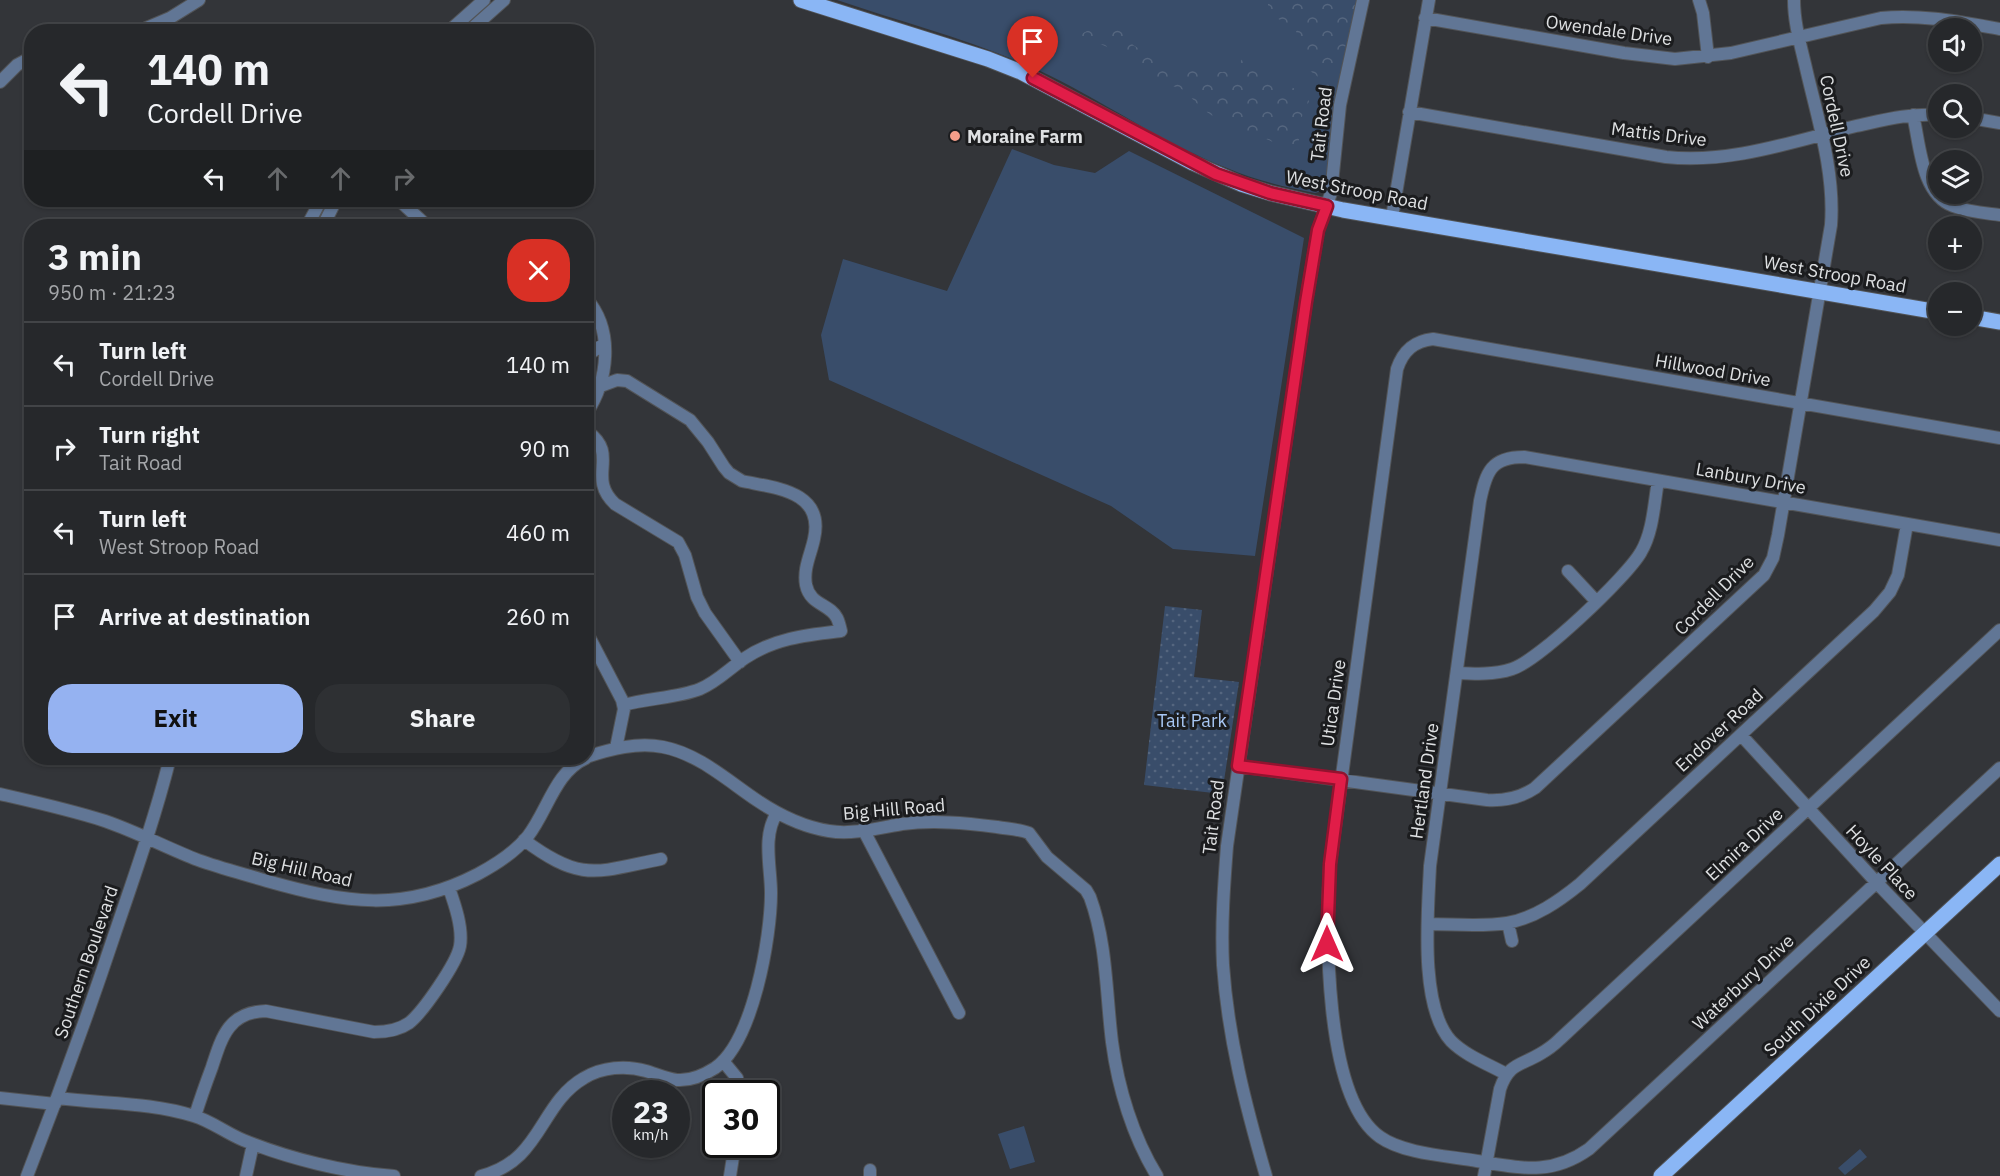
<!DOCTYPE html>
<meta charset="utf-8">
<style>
:root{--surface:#26282b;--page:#2e3033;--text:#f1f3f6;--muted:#a4a6a9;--line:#424447;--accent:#95b2f1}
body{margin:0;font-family:"IBM Plex Sans",sans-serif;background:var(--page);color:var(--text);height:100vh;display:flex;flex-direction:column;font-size:22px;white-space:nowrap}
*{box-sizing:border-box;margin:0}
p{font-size:20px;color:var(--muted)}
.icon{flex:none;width:33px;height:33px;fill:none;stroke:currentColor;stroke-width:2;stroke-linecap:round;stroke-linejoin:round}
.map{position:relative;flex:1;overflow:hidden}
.side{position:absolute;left:24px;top:219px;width:570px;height:546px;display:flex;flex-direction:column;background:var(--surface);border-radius:24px;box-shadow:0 2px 4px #0004,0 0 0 2px var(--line)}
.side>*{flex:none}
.guide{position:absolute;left:24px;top:24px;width:570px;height:183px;border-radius:24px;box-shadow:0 2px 4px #0004,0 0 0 2px var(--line);background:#26282b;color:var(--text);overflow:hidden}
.buttons{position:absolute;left:1928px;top:18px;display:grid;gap:12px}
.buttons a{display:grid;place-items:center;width:54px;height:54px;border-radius:50%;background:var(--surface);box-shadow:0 2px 4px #0004,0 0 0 2px var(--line);font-size:30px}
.speed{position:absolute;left:612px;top:1080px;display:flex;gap:12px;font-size:30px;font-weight:700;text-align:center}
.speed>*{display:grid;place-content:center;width:78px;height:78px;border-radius:50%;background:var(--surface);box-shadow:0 2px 4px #0004,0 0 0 2px var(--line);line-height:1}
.speed small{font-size:15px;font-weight:400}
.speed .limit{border:3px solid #111;border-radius:9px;background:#fff;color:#111}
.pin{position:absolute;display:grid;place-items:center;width:51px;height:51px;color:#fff;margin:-62px -26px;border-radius:50% 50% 50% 0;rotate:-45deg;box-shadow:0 0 6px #0007}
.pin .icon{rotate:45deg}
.me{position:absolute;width:66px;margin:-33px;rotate:0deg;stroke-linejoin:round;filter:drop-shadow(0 0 4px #0008)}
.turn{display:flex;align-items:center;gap:21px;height:126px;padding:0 24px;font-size:27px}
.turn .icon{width:78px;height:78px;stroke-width:2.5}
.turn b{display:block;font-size:42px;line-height:51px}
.lanes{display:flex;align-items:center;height:57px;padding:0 24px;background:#0003;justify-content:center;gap:30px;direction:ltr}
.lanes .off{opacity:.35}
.round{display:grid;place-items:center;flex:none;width:63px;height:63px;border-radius:24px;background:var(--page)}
.head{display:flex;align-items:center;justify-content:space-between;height:102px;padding:0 24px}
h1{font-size:36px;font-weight:800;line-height:45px}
.button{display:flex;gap:12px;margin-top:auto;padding:12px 24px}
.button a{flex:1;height:69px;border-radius:24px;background:var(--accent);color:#111;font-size:24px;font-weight:800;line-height:69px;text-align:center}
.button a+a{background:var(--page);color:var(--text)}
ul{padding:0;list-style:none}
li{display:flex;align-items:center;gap:18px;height:84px;padding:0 24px;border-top:2px solid var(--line)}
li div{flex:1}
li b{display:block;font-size:22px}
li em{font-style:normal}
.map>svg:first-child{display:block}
.grass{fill:#394d6a}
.forest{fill:url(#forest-crowns)}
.park{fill:url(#park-dots)}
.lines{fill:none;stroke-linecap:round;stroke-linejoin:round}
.minor-casing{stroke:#525457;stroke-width:14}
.major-casing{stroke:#525457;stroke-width:17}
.minor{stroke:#617695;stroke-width:12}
.major{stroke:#8ab6f5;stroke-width:15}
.route-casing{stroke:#92132f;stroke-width:15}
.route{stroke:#e11d48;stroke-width:10}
.poi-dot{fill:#f49e8a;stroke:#1b1c1e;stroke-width:2}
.labels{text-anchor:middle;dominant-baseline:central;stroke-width:6;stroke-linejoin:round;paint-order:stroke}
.street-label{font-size:18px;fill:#dee0e2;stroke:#1b1c1e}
.poi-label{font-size:18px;font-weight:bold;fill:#dee0e2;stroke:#1b1c1e;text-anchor:start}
.park-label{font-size:18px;fill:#a8c7f4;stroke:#1b1c1e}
</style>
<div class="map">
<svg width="2000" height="1176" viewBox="0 0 2000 1176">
<defs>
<pattern id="forest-crowns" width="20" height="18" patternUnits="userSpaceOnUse" patternTransform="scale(1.5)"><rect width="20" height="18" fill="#394d6a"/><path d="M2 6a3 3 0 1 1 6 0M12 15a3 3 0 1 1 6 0" fill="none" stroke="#55667f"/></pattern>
<pattern id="park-dots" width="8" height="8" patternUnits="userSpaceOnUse" patternTransform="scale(1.5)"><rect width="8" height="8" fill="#394d6a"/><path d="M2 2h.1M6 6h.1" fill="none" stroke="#55667f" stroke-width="1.8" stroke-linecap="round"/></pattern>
</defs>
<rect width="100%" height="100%" fill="#333539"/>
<!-- grass -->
<path class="grass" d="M837 0H1360L1326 187 1322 191 1315 193C1285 187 1255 180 1227 168 1160 142 1101 99 1036 69 972 40 904 23 837 0Z
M1012 149 1054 165 1095 173 1129 151 1304 238 1255 556 1173 549 1111 506 829 380 821 335 843 259 947 291Z
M1024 1126 1035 1162 1010 1169 998 1134Z
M1860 1149 1867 1157 1845 1175 1838 1168Z"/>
<!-- forest -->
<path class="forest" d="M1268 0H1357L1339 71 1337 74 1328 78 1332 107 1325 124 1321 128H1315L1310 123 1326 108 1327 104 1317 76 1306 68 1295 27 1272 16 1268 7Z
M1110 23 1118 25 1133 45 1171 68H1179L1184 63 1190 62C1207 69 1223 80 1239 63 1243 59 1243 56 1249 53L1271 82C1288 91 1292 80 1309 101 1303 119 1296 119 1299 140L1295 146 1273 142 1211 115 1200 107 1184 90 1167 84 1151 75 1112 49 1079 35 1099 25Z"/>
<!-- park -->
<path class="park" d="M1165 606 1202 610 1194 677 1239 682 1222 794 1144 785Z"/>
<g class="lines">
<defs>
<path id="minor" d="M1699 0 1703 13 1708 57
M1425 18 1624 53 1675 59 1731 53 1881 18C1921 14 1960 22 2000 29
M137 32 170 18 199 0
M448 32 484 0
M468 32 504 0
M0 82 17 65 32 57
M1409 112 1666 157C1731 164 1794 141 1856 126 1884 120 1910 113 1938 115
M1913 115C1920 144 1921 194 1953 206 1968 212 1985 213 2000 215
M1971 118 2000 123
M399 200 427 226
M1392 217 1429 0
M307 226 321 200
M323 226 336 200
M586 298C615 331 608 381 586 414
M586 356 604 344
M601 386 617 380 627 381 690 420 708 442 724 467 729 473 742 481C775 488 825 491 814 539 811 554 803 568 806 585 810 605 830 604 837 618 839 622 840 627 841 631 807 635 775 638 745 658 730 668 717 682 700 689 678 698 647 698 624 705
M586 422 588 432C620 455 586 477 615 504L678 542 685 555 697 597 705 613 740 662
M2000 438 1433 339C1414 341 1403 351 1397 369L1330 864C1326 928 1323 1097 1380 1137 1404 1154 1449 1156 1477 1161 1521 1168 1551 1176 1589 1149L2000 768
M1568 571 1596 601
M586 631 622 700 624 709 616 748
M1457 673C1476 674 1493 675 1512 669 1538 661 1627 577 1641 552 1653 532 1654 504 1658 481
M1741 735 1877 883 2000 1011
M586 757C611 749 637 742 663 747 699 754 728 781 758 801 779 815 804 827 829 831 852 835 879 828 902 824 934 820 965 823 997 827 1008 829 1019 829 1029 833L1047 857 1086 890 1090 897C1107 943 1106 994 1112 1042 1118 1088 1133 1137 1157 1176
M1238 766 1487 800C1505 801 1520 798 1535 788L1764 575 1773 558 1778 535 1831 225C1835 171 1817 117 1805 64 1800 43 1794 22 1794 0
M0 794C35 802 71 810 105 821 137 832 167 848 198 860 220 868 244 874 267 881 345 903 403 913 478 874 495 865 516 851 528 836 548 810 555 772 586 758
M863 829 959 1013
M524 840C582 883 596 872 661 859
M1508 923 1512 941
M1428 924C1453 924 1482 927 1507 923 1535 918 1559 901 1580 884L1874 611 1890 592 1898 575 1907 524
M723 1061 737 1078 741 1094
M1506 1074C1488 1064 1466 1056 1451 1041 1419 1006 1428 912 1430 866L1480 501C1486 472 1491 457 1524 457L2000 540
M0 1098 55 1104
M58 1098C103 1104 150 1102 194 1116 211 1121 226 1133 243 1140 287 1158 346 1173 394 1176
M195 1116C200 1100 206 1083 212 1067 222 1036 229 1012 266 1011L374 1032C386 1032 399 1030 409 1023 423 1012 457 963 460 946 463 928 455 905 449 888
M870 1170V1176
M27 1176C58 1097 87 1017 114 936 134 877 155 818 170 758
M246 1176 253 1144
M481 1176C542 1161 539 1104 584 1078 602 1067 626 1065 646 1071 656 1074 667 1079 677 1080 690 1081 704 1075 715 1068 753 1042 771 937 771 893 771 867 762 836 777 813
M730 1176 735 1144
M1266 1176C1246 1107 1228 1038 1223 965 1221 925 1224 885 1227 846L1306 302 1318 230 1331 193 1340 105 1363 0
M1484 1176 1500 1089C1509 1063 1520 1066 1540 1054 1547 1050 1554 1045 1560 1039L2000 630"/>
<path id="major" d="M801 0 988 59 1021 72 1193 163 1241 184 1270 193 1343 210 1938 312
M1971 317 2000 322
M1661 1176 2000 864"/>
</defs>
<!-- minor casing -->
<use href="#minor" class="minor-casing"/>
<!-- major casing -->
<use href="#major" class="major-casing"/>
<!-- minor -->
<use href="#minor" class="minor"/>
<!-- major -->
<use href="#major" class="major"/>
</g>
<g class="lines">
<defs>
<path id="route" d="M1033 78 1216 174 1270 193 1327 206 1318 230 1306 302 1238 766 1341 779 1330 864 1327 944"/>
</defs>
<!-- route casing -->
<use href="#route" class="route-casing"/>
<!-- route -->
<use href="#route" class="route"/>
</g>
<!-- markers -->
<circle class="poi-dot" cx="955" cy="136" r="6"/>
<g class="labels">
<!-- street labels -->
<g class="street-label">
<text transform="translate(1609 30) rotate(8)">Owendale Drive</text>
<text transform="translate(1321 124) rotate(-83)">Tait Road</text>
<text transform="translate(1837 126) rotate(78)">Cordell Drive</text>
<text transform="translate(1659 134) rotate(7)">Mattis Drive</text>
<text transform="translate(1357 190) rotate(11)">West Stroop Road</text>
<text transform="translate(1835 274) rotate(10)">West Stroop Road</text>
<text transform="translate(1713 370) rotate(10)">Hillwood Drive</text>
<text transform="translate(1751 478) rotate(10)">Lanbury Drive</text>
<text transform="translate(1714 595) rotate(-45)">Cordell Drive</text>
<text transform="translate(1333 703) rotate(-82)">Utica Drive</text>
<text transform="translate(1719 730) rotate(-43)">Endover Road</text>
<text transform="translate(1424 781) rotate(-82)">Hertland Drive</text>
<text transform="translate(894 809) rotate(-5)">Big Hill Road</text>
<text transform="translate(1213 817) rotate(-83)">Tait Road</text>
<text transform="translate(1744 844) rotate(-43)">Elmira Drive</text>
<text transform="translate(1882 862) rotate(47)">Hoyle Place</text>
<text transform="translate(302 869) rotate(13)">Big Hill Road</text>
<text transform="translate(86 962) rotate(-71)">Southern Boulevard</text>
<text transform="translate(1743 982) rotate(-43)">Waterbury Drive</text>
<text transform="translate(1817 1006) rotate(-43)">South Dixie Drive</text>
</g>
<!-- poi labels -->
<g class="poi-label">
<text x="967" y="136">Moraine Farm</text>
</g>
<!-- park labels -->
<g class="park-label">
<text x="1192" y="720">Tait Park</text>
</g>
</g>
</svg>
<div class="buttons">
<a><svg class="icon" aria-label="sound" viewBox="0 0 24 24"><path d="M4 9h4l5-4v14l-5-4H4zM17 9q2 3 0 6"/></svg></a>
<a><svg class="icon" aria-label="search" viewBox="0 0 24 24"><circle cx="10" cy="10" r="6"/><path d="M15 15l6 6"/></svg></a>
<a><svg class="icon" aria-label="layers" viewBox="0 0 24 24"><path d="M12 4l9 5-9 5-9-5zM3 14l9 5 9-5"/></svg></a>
<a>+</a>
<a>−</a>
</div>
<div class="speed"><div>23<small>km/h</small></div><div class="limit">30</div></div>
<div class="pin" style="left:1033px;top:78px;background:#d93025"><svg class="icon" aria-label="arrive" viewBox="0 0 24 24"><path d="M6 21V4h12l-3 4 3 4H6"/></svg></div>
<svg class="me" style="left:1327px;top:944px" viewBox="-20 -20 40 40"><path d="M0-17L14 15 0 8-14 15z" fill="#e11d48" stroke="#fff" stroke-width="4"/></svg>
<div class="guide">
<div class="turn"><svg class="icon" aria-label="left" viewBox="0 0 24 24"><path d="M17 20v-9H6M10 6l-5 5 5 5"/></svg><div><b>140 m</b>Cordell Drive</div></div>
<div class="lanes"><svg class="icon" aria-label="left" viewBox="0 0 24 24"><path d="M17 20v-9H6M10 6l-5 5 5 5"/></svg><svg class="icon off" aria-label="ahead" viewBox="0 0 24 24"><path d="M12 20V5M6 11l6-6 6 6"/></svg><svg class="icon off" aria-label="ahead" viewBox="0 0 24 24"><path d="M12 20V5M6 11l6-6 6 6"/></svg><svg class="icon off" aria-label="right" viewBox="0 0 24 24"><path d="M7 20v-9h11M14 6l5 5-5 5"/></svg></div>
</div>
<section class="side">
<div class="head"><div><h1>3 min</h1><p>950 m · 21:23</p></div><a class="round" style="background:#d93025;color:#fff"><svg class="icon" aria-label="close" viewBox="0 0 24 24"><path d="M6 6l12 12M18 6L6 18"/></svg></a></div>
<ul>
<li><svg class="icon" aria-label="left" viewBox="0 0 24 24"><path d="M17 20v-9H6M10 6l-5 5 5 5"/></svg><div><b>Turn left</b><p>Cordell Drive</p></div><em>140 m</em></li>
<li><svg class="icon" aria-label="right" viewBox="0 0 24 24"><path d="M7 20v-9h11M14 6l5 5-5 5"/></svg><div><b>Turn right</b><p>Tait Road</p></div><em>90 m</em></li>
<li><svg class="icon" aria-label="left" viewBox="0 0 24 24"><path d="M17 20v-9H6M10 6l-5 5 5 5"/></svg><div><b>Turn left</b><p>West Stroop Road</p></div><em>460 m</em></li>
<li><svg class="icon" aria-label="arrive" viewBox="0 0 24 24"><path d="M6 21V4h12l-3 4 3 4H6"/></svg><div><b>Arrive at destination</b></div><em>260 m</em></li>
</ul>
<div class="button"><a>Exit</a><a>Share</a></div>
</section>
</div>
